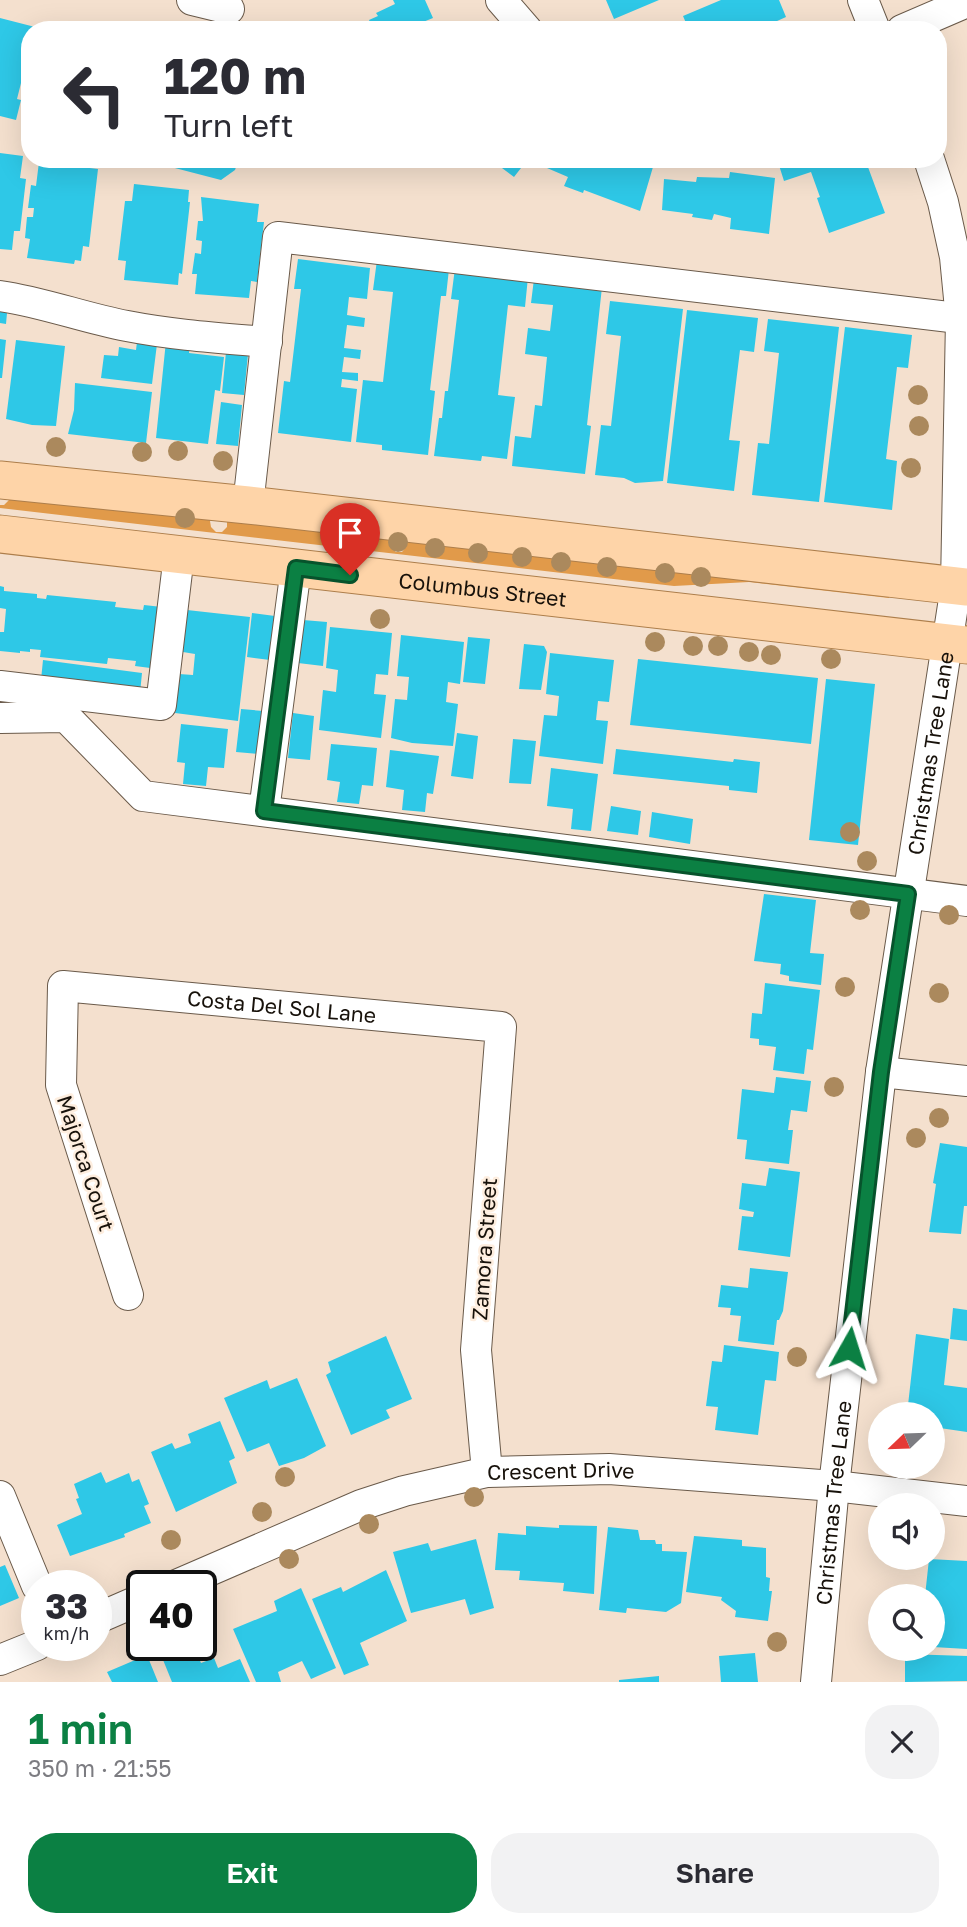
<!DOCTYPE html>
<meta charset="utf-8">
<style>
:root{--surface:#fff;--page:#f2f2f3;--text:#2b2b33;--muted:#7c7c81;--accent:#0b8043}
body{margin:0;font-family:"Golos Text",sans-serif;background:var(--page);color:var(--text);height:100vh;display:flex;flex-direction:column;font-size:26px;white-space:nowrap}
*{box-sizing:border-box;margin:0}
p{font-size:23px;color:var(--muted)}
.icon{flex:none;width:38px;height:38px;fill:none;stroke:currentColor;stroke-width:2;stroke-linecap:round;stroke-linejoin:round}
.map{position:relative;height:1682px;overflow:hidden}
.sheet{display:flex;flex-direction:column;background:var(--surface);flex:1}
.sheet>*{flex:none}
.banner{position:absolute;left:21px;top:21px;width:926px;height:147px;border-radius:28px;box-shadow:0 7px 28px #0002;background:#fff;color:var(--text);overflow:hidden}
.needle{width:46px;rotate:247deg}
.controls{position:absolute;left:868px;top:1402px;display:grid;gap:14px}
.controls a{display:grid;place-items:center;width:77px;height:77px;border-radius:50%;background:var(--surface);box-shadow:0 7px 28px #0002;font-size:35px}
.speed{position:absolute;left:21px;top:1570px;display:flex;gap:14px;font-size:35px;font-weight:700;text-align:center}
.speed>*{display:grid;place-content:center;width:91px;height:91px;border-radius:50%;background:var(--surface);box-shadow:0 7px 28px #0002;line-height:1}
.speed small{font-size:18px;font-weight:400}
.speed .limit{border:4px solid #111;border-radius:10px;background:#fff;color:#111}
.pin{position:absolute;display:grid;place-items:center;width:60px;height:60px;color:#fff;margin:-72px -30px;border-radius:50% 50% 50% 0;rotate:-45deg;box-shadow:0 0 7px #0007}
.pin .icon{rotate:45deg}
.me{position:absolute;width:77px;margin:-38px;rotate:6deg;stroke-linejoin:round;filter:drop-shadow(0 0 5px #0008)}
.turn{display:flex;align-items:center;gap:24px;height:147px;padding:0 28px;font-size:32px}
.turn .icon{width:91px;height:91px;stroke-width:2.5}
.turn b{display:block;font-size:49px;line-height:60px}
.round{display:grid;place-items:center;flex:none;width:74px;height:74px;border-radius:28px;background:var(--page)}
.headline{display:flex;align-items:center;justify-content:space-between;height:119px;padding:0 28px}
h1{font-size:42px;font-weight:600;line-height:52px;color:var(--accent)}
.action{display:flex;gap:14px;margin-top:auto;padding:14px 28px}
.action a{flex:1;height:80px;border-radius:28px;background:var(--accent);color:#fff;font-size:28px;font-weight:600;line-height:80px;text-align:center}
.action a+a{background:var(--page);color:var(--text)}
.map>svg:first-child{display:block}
.forest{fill:#e19a4a;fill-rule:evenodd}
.building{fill:#2ec8e7}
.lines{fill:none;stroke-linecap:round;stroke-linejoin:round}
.minor-casing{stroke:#6a5a4a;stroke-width:32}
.major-casing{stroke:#ad7e4b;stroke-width:39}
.minor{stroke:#fff;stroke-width:30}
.major{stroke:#fed4a8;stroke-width:37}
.tree{fill:#ab895d}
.route-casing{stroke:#07532c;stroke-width:18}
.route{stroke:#0b8043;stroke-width:12}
.labels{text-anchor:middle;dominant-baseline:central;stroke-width:5;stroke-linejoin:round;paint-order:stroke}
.street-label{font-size:21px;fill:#17110a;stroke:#feeedf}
</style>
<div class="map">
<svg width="967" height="1682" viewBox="0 0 967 1682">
<rect width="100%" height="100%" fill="#f4e0ce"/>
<!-- forest -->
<path class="forest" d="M0 487 75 496 891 594 889 598 749 582 674 586 0 508V505H4L9 500 8 494 4 490H0ZM222 515 227 520V527L222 532H216L211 527 210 521 215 516ZM395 537H401L406 541V547L402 552H396L391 548V542Z"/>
<!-- building -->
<path class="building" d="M393 0H425L433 18 423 22 426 30H364L372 26 369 20 378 16 376 13 395 4Z
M606 0H659L614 19Z
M721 0H779L786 17 757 30H689L683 16Z
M0 18 35 27 34 30H30V47L17 99 21 100 16 120 0 116Z
M0 153 23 156 20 178 26 179 20 231H14L12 250 0 249Z
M173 159H239L235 170 221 180 171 167Z
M295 159H312L301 167Z
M490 159H528L514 177Z
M550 159H627L653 167 640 211 584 190 583 193 564 186 568 177 547 168Z
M777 159H865L885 213 829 233 817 198 820 197 811 172 784 181Z
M39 162 98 169 89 247 83 246 81 261 75 260 74 264 27 258 30 239 25 238 27 217H33L34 208H28L31 185 36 186Z
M730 172 775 178 769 234 730 229 731 218 714 214 712 220 692 217 693 214 662 210 664 179 696 182 697 177 729 178Z
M134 184 189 190 188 202H190L182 274 179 273 178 285 124 280 126 261 118 260 125 201H132Z
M201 197 259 204 257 222H264L257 282 251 281 249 298 195 294 197 274H192L195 253 201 254 202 241 196 240 198 221H203Z
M298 259 370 268 367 299 349 297 347 315 365 318 364 327 347 325 344 348 361 350 360 359 344 357 342 372 358 373V381L342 379 341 387 357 389 351 442 278 433 284 381 290 382 301 289H294Z
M377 260 449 269 446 296H441L430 390 435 391 428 455 382 450V445L356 442 363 380 383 382 393 292 373 290Z
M455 268 528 277 525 307 508 305 498 395 515 397 507 459 482 456 481 461 434 456 439 418H442L445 391H448L459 300 451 299Z
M534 279 602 287 587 425 591 426 585 474 512 466 515 436 531 438 535 405 542 406 547 357 525 354 528 328 550 331 553 305 531 303Z
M0 301 8 302 6 324 0 323Z
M610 301 683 309 663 481 635 483 624 478 595 475 601 425 611 426 621 336 606 334Z
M687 310 758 318 754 352 740 350 729 440 740 441 734 491 667 483Z
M768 319 839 327 819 502 752 495 758 443 769 444 779 353 764 351Z
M845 327 912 335 908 368 897 367 886 459 897 461 892 510 824 502Z
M0 339 6 340 2 378H0Z
M16 340 65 346 56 426 32 425 6 419Z
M166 341 190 344 189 353 224 357 220 391 215 390 208 444 156 438Z
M137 342 157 344 152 384 101 378 104 355 118 356 119 347 136 350Z
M226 352 248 354 244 395 222 393Z
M75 383 152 392 146 443 68 434 74 410Z
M221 402 242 405 238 446 216 444Z
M0 586 4 587V591L37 594V598L46 599 47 595 116 602 115 607 143 610 144 605 162 607 158 669 135 666 136 661 108 658 107 664 40 657 41 650 30 649V652L20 651V653L0 651V632H4L6 609 0 608Z
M187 610 250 617 238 721 175 713 179 674 193 675 195 654 183 652Z
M252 613 275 616 270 660 247 657Z
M303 620 327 622 323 666 298 663Z
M330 627 392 633 388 675 376 674 374 694 386 695 381 738 319 730 323 690 336 692 338 670 326 668Z
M401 635 464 642 460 684 448 682 446 702 458 704 453 746 412 743 391 738 395 699 407 700 409 677 397 676Z
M468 637 490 639 485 684 463 682Z
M524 644 544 646 547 652 541 690 519 689Z
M550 653 614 660 609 702 598 701 596 720 608 721 603 764 539 756 544 715 557 716 559 696 546 694Z
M638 659 818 678 811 744 630 725Z
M43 660 142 673 140 693 41 680Z
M826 679 875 684 858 845 809 840Z
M241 709 263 711 259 754 236 752Z
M293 713 314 716 310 760 288 758Z
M181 724 228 729 224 768 208 767 206 786 183 784 185 763 177 762Z
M457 733 478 736 473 779 451 776Z
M513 739 536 741 531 784 509 783Z
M331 744 377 748 373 786 362 785 359 804 337 802 340 782 327 780Z
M616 749 733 762 734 759 760 762 757 793 729 790V786L613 774Z
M390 750 439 756 433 794 427 793 425 812 402 810 404 790 386 787Z
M551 768 598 774 591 831 571 829 573 809 547 806Z
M611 806 641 811 638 835 607 831Z
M652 812 693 819 690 844 649 837Z
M764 894 816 900 810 953 824 954 821 985 789 981V976L780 974 781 964 754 961Z
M765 983 820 990 813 1050 807 1049 804 1074 773 1070 776 1047 759 1045V1039L750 1038 752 1013 762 1014Z
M776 1077 811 1081 807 1112 791 1110 788 1130H793L789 1164 745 1159 747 1140 737 1139 742 1089 774 1093Z
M940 1143 967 1147V1206H964L961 1234 929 1232 936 1184 933 1183Z
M769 1168 800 1172 790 1257 738 1250 742 1216 753 1217 754 1212 739 1209 742 1183 766 1186Z
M750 1268 788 1272 783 1311 779 1320H777L774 1345 738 1341 741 1316 730 1315 731 1308 718 1307 721 1285 748 1288Z
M953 1308 967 1310V1341L950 1339Z
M916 1334 949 1339 944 1385 967 1388V1432L933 1427V1414H907Z
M386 1336 412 1399 386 1410 390 1418 351 1435 326 1375 331 1372 328 1362Z
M724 1345 779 1352 776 1381 765 1380 758 1435 715 1430 718 1407 706 1406 712 1361 722 1362Z
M297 1378 326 1446 304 1458 279 1466 269 1443 247 1452 224 1398 267 1380 270 1389Z
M220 1421 235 1458 229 1461 237 1483 176 1512 151 1452 172 1443 175 1449 191 1443 188 1434Z
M101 1472 106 1483 129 1473 132 1482 139 1479 149 1504 144 1506 151 1523 124 1534 125 1537 70 1556 57 1525 82 1514 76 1499 79 1498 74 1484Z
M559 1525 597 1526 594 1594 563 1591 564 1583 519 1580 520 1571 495 1570 498 1533 526 1535V1526L559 1528Z
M608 1527 638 1530 640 1540H655L656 1544H662V1551L687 1552 681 1603 666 1612 627 1608 626 1613 599 1610Z
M694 1536 742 1540V1546L766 1548V1577L770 1578 769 1591H772L768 1621 735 1617 736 1611 721 1600 722 1597 686 1592Z
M476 1539 494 1608 470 1615 465 1599 411 1613 393 1552 428 1543 431 1551Z
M929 1559 967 1561V1649L933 1647V1596H925Z
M5 1565 19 1598 0 1606V1567Z
M386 1570 407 1621 360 1643 369 1665 344 1675 312 1599 341 1587 343 1592Z
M301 1588 336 1668 311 1679 302 1661 278 1672 281 1682H256L233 1629 277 1611 274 1601Z
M170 1645H193L201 1663 214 1658 218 1668 240 1659 250 1682H172L159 1650Z
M755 1653 758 1682H721L719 1656Z
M905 1654 967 1656V1681L905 1682Z
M147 1655 158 1682H112L107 1672Z
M659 1676V1682H619V1680Z"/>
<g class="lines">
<defs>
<g id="minor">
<path d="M192 0 229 9"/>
<path d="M501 0 527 30"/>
<path d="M863 0 875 30"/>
<path d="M902 30 967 2"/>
<path d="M0 296C43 302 84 318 127 326 173 335 220 338 267 342"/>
<path d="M248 505 278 237 967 319"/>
<path d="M0 686 161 705 179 555"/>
<path d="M0 718 66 717 143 796 967 901"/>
<path d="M264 811 296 568"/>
<path d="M881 1072 967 1081"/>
<path id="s1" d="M128 1295 61 1085 63 986 501 1027 476 1350 487 1472"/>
<path d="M0 1496 37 1586"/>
<path id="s2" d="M174 1586 361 1505 404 1491 487 1472 609 1469 834 1486 967 1501"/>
<path d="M96 1619 142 1599"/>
<path d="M0 1660 37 1645"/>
<path id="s3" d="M816 1682 834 1486 881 1072 956 586 961 319 955 257 943 202 929 159"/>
</g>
<g id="major">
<path d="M0 480 248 505 967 587"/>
<path id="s4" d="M0 534 967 645"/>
</g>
</defs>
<!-- minor casing -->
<use href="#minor" class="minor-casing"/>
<!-- major casing -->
<use href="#major" class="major-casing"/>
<!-- minor -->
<use href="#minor" class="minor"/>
<!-- major -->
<use href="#major" class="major"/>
</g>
<!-- trees -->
<g class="tree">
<circle cx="918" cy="395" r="10"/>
<circle cx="919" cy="426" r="10"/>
<circle cx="56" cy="447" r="10"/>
<circle cx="178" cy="451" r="10"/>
<circle cx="142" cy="452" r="10"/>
<circle cx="223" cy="461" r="10"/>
<circle cx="911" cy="468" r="10"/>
<circle cx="185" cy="518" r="10"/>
<circle cx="330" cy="535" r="10"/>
<circle cx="363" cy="537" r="10"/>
<circle cx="398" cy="542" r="10"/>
<circle cx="435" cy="548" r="10"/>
<circle cx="478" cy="553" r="10"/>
<circle cx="522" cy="557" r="10"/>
<circle cx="561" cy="562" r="10"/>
<circle cx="607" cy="567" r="10"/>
<circle cx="665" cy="573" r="10"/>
<circle cx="701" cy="577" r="10"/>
<circle cx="380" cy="619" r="10"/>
<circle cx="655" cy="642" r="10"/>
<circle cx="693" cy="646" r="10"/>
<circle cx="718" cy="646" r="10"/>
<circle cx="749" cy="652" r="10"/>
<circle cx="771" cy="655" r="10"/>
<circle cx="831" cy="659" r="10"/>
<circle cx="850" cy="832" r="10"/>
<circle cx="867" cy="861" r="10"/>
<circle cx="860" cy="910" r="10"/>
<circle cx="949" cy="915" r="10"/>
<circle cx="845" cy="987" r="10"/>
<circle cx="939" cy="993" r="10"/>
<circle cx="834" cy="1087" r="10"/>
<circle cx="939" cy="1118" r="10"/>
<circle cx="916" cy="1138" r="10"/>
<circle cx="797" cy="1357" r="10"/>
<circle cx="285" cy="1477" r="10"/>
<circle cx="474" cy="1497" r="10"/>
<circle cx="262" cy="1512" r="10"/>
<circle cx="369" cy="1524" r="10"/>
<circle cx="171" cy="1540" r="10"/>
<circle cx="289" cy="1559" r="10"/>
<circle cx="777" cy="1642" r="10"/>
</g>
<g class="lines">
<defs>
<path id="route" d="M350 575 296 568 264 811 908 894 881 1072 849 1348"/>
</defs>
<!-- route casing -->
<use href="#route" class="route-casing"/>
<!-- route -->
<use href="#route" class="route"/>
</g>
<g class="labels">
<!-- street labels -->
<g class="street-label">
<text stroke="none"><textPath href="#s4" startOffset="486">Columbus Street</textPath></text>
<text stroke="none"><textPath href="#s3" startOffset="936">Christmas Tree Lane</textPath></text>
<text stroke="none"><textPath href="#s1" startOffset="539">Costa Del Sol Lane</textPath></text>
<text transform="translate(86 1163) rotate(72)">Majorca Court</text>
<text transform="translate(484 1249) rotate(-86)">Zamora Street</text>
<text stroke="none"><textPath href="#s2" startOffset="408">Crescent Drive</textPath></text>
<text stroke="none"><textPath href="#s3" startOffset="180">Christmas Tree Lane</textPath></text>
</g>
</g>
</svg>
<div class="controls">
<a><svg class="needle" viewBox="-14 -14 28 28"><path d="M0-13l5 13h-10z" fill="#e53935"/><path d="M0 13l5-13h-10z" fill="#7c7c81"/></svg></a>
<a><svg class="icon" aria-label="sound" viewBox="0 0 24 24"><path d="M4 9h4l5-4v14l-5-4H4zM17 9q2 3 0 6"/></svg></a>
<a><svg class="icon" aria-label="search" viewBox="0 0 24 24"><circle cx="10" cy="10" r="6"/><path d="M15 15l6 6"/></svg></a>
</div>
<div class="speed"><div>33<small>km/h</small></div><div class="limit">40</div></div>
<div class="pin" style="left:350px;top:575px;background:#d93025"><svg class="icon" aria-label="arrive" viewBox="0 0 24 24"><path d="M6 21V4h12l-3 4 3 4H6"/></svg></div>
<svg class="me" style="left:849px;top:1348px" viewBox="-20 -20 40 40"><path d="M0-17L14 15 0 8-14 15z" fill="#0b8043" stroke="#fff" stroke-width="4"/></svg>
<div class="banner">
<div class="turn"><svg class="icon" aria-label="left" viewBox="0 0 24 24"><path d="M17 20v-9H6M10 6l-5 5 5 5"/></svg><div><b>120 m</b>Turn left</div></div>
</div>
</div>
<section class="sheet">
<div class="headline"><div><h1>1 min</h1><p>350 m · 21:55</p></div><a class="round"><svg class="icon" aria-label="close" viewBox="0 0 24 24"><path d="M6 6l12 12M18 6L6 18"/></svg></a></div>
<div class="action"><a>Exit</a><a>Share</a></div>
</section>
